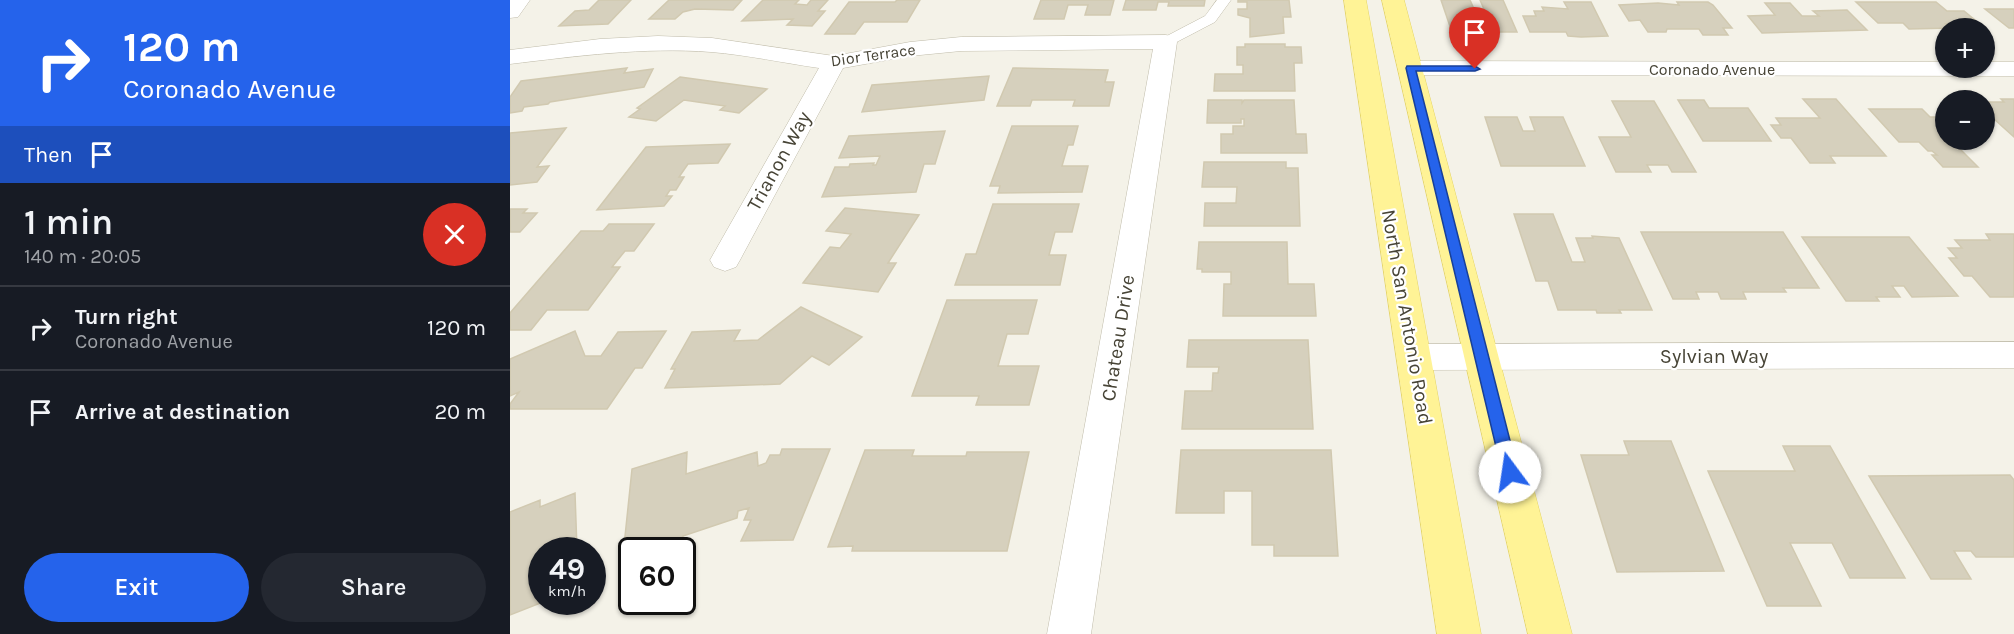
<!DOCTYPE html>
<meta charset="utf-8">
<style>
:root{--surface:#171b24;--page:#242831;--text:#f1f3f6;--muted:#9ea1a6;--line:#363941;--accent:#2563eb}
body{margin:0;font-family:Karla,sans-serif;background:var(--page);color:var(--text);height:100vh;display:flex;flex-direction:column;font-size:22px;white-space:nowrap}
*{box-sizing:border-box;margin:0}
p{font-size:20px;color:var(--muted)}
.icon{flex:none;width:33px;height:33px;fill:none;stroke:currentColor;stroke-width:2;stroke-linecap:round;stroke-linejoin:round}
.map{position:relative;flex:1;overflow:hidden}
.details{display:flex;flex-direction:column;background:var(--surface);width:510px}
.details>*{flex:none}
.banner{background:#2563eb;color:#fff;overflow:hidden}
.tools{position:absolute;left:1425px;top:18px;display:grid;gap:12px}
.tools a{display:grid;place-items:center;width:60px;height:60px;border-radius:50%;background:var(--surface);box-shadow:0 2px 4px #0004;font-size:30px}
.speed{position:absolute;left:18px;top:537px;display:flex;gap:12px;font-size:30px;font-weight:700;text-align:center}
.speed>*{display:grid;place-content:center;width:78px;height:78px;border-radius:50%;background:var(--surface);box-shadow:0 2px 4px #0004;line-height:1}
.speed small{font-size:15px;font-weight:400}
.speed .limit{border:3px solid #111;border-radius:9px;background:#fff;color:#111}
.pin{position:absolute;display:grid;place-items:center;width:51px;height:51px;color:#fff;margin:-62px -26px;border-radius:50% 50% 50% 0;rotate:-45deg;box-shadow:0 0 6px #0007}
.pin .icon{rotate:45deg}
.me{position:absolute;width:66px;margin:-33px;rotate:346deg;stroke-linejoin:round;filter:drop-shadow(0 0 4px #0008)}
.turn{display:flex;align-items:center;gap:21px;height:126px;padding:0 24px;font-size:27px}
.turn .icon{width:78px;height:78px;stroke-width:2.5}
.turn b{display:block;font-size:42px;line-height:51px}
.then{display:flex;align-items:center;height:57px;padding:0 24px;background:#0003;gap:12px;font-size:22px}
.round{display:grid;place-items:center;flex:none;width:63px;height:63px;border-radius:32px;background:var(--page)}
.summary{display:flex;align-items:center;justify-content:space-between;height:102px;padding:0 24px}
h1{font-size:36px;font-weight:600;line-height:45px}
.cta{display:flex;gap:12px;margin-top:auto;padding:12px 24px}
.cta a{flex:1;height:69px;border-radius:36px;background:var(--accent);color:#fff;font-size:24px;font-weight:600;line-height:69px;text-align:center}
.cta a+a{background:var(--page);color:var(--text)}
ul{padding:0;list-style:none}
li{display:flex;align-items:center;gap:18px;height:84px;padding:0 24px;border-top:2px solid var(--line)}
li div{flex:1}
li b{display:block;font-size:22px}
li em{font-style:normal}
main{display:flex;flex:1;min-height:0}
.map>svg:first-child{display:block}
.building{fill:#d6d0bd;stroke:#d1c9b0;stroke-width:1.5}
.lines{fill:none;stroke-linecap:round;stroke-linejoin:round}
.lane-casing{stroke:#c0bcaa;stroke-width:1}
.street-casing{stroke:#c0bcaa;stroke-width:1}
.primary-casing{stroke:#e5d465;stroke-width:1}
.lane{fill:#fff;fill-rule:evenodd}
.street{fill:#fff;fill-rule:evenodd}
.primary{fill:#fff396;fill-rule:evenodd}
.route{fill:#2563eb;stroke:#184099;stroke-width:1.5}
.labels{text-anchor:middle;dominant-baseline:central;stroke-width:4.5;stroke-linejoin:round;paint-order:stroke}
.far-street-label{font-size:16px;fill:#474436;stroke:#fff}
.street-label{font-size:20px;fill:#474436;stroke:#fff}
</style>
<main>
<section class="details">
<div class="banner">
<div class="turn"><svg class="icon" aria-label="right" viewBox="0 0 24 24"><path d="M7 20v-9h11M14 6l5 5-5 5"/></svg><div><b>120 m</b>Coronado Avenue</div></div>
<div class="then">Then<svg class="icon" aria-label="arrive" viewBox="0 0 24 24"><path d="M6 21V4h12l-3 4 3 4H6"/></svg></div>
</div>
<div class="summary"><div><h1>1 min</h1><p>140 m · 20:05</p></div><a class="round" style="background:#d93025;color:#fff"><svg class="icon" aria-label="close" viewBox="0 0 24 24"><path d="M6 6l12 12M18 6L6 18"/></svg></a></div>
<ul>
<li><svg class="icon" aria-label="right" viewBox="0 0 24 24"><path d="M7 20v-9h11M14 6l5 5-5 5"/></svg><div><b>Turn right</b><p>Coronado Avenue</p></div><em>120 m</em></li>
<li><svg class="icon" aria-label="arrive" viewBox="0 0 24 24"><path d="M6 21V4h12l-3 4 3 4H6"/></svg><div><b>Arrive at destination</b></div><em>20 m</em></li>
</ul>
<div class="cta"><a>Exit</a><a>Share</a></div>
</section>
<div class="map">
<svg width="1504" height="634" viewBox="0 0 1504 634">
<rect width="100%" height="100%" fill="#f4f2e8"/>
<!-- building -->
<path class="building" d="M89 0H121L98 24 49 26 65 11 79 10Z
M159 0H232L223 10 185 9 173 12 165 19H139Z
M253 0H289L285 4 297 5 301 0H318L308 11H315L302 26 277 25 283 19 232 21Z
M387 0H410L397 22H354L345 34H315L339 2H385Z
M531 0H604L600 15H575L578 5H558L554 19H524Z
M616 0H695L694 6H658L659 2H648L646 10H613Z
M728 0H779L781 17H773L774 33 740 37V18L728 15V9H737V2H728Z
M931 0H960L964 9H974L970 0H993L1007 32H976L980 44H946Z
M1054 2H1081L1098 36 1071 37 1058 36 1056 32H1020L1013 16H1026L1024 11H1034L1032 7 1058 9Z
M1167 2H1198L1203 5 1222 28H1213L1218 35H1193L1189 29H1157L1156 32H1138L1130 20 1119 21 1109 5 1148 3 1169 5Z
M1346 2H1426L1437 11H1454L1465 20H1448L1454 24H1436L1441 28 1399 29 1393 23H1368Z
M1255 3H1280L1292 16H1309L1303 11 1337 10 1357 30 1252 33 1238 16 1265 15Z
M1475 9H1504V28H1499Z
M735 44H775V47H791L792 63H784L785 91H704L705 74H733V65H727V47H735Z
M117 68 114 73 143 69 134 87 40 102 38 104 14 107 12 111 0 113V97L11 81Z
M503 68 598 70 595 82H604L599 106H563L565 100H522L520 106H487Z
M479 76 474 100 352 112 362 85Z
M170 77 257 89 229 113 210 110 215 106 174 100 146 121 119 117 130 109 127 108Z
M1293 99H1326L1376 156H1320L1325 163H1300L1281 138H1271L1261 125H1271L1266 118H1310Z
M1491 99H1504V137L1474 110V102H1494Z
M698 100H732V103L734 100H784L786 134H796L797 153H711V134H723V126H734V119H731V123H697Z
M1168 100H1194L1199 108H1238L1261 141H1193Z
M1102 101H1144L1186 172H1162L1158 165H1137L1141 172H1106L1089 137H1121Z
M1359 109H1412L1420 117H1436V140H1441L1468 167H1433L1422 155H1427L1422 151H1418L1409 142H1389Z
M975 117H1007L1013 131H1025L1020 117H1053L1075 166H991Z
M502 126H568L563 145H558L552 166H578L572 192 488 193 490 186H480Z
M56 128 27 167 39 166 27 182 0 185V133Z
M435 131 425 164H414L406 192 312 197 325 167H339L340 164 364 163 363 165H366L370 156 329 158 339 136Z
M220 144 208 163 178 164 169 177H174L166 190H160L156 196H162L154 206 87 210 136 147Z
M694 162H776V168H788L790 226H694L695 203H726L727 187H692Z
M483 204H569L562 232H545L539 255H556L550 285H445L456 254H466Z
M335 208 409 215 378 263H386L368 292 293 283 320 247 330 248 341 234 316 231Z
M0 209H17L13 213H27L10 232H0Z
M1004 214H1043L1062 262H1075L1066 238H1083L1082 236 1109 238 1142 310H1109L1111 313H1087L1086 310H1048L1038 281H1026Z
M99 224H144L124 251H115L102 267H110L78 310H37L21 330H0V313L71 231H93Z
M1131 232H1273L1309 288H1273L1276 292H1233L1236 299H1211L1208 292H1186L1189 299H1163Z
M1476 234H1504V297H1480L1462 276H1454L1439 258H1447L1438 248H1452L1445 240H1480Z
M1292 237H1399L1448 296 1402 297 1394 286H1382L1390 297H1366L1369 301H1336Z
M689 242H777L778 284H804L806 316H713L714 284H721V272H692V269H687Z
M437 300H527L518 334H497L488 366H529L519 405H466L469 396H402Z
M291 307 352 337 319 365 302 356 270 384 155 388 165 369H161L182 332 230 330 224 341 248 340Z
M65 331 75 356H91L108 332 156 331 132 368H125L97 409H0V404L9 392 0 396V359Z
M679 340H798L803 429H672L675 391H702L703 373H708L709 367H677Z
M1114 441H1161L1214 571 1107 572 1071 455H1119Z
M1273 446H1320L1395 578H1340L1322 543H1280L1311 606H1257L1198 471H1285Z
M272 449H320L283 540 231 541 241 520H234L239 508 228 511 227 518 173 536 172 550H122V571L111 575 122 469 177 452 176 474 247 452 248 466 256 463 260 455H270Z
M355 450H404L402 456H456L457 452H519L497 551H342L343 546 318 547Z
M671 450H821L828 556H764V545H742V491H714V513H666Z
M1500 475 1504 480V557H1466L1461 551H1444L1461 579H1421L1359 476Z
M65 493 67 550H32L33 602 0 615V512L30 500V507Z"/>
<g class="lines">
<defs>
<path id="lane" d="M707 0H721L705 22 661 45H651L649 42 651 39 695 16Z"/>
<path id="street" d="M0 0H20L8 17 0 18Z
M656 35 664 37 667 42 581 634H537L643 49 451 51 400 56 333 68 230 260 226 267 215 271 204 267 200 260 309 68C274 63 237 55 201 52 133 47 67 56 0 64V50L90 39 148 36 202 38 324 56 400 42 451 37Z
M901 61 1436 62V68H1474V62H1504V76L901 75 893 73 889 68 893 63Z
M1504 342V368L905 370 893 366 888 357 893 348 905 344Z"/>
<path id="primary" d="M834 0H856L971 634H927Z
M872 0H894L1062 634H1018Z"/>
</defs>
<!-- lane casing -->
<use href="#lane" class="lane-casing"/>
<!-- street casing -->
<use href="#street" class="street-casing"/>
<!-- primary casing -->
<use href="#primary" class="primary-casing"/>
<!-- lane -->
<use href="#lane" class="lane"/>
<!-- street -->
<use href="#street" class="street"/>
<!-- primary -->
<use href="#primary" class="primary"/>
</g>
<!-- route -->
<path class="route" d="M897 66H965L970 69 965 71H906L1008 472 1005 477 1000 479 994 477 992 472 896 68Z"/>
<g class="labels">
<!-- far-street labels -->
<g class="far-street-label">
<text transform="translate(363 55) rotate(-8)">Dior Terrace</text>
<text x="1202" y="69">Coronado Avenue</text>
</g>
<!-- street labels -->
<g class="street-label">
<text transform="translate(269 161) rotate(-61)">Trianon Way</text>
<text transform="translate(897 317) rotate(80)">North San Antonio Road</text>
<text transform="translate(608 338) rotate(-81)">Chateau Drive</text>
<text x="1204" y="356">Sylvian Way</text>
</g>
</g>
</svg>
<div class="tools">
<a>+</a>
<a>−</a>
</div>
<div class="speed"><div>49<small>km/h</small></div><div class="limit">60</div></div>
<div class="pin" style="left:965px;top:69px;background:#d93025"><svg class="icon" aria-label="arrive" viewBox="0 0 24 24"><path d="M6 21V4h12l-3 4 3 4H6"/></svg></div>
<svg class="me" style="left:1000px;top:472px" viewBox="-20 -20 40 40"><circle r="19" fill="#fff"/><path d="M0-13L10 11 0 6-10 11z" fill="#2563eb"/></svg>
</div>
</main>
